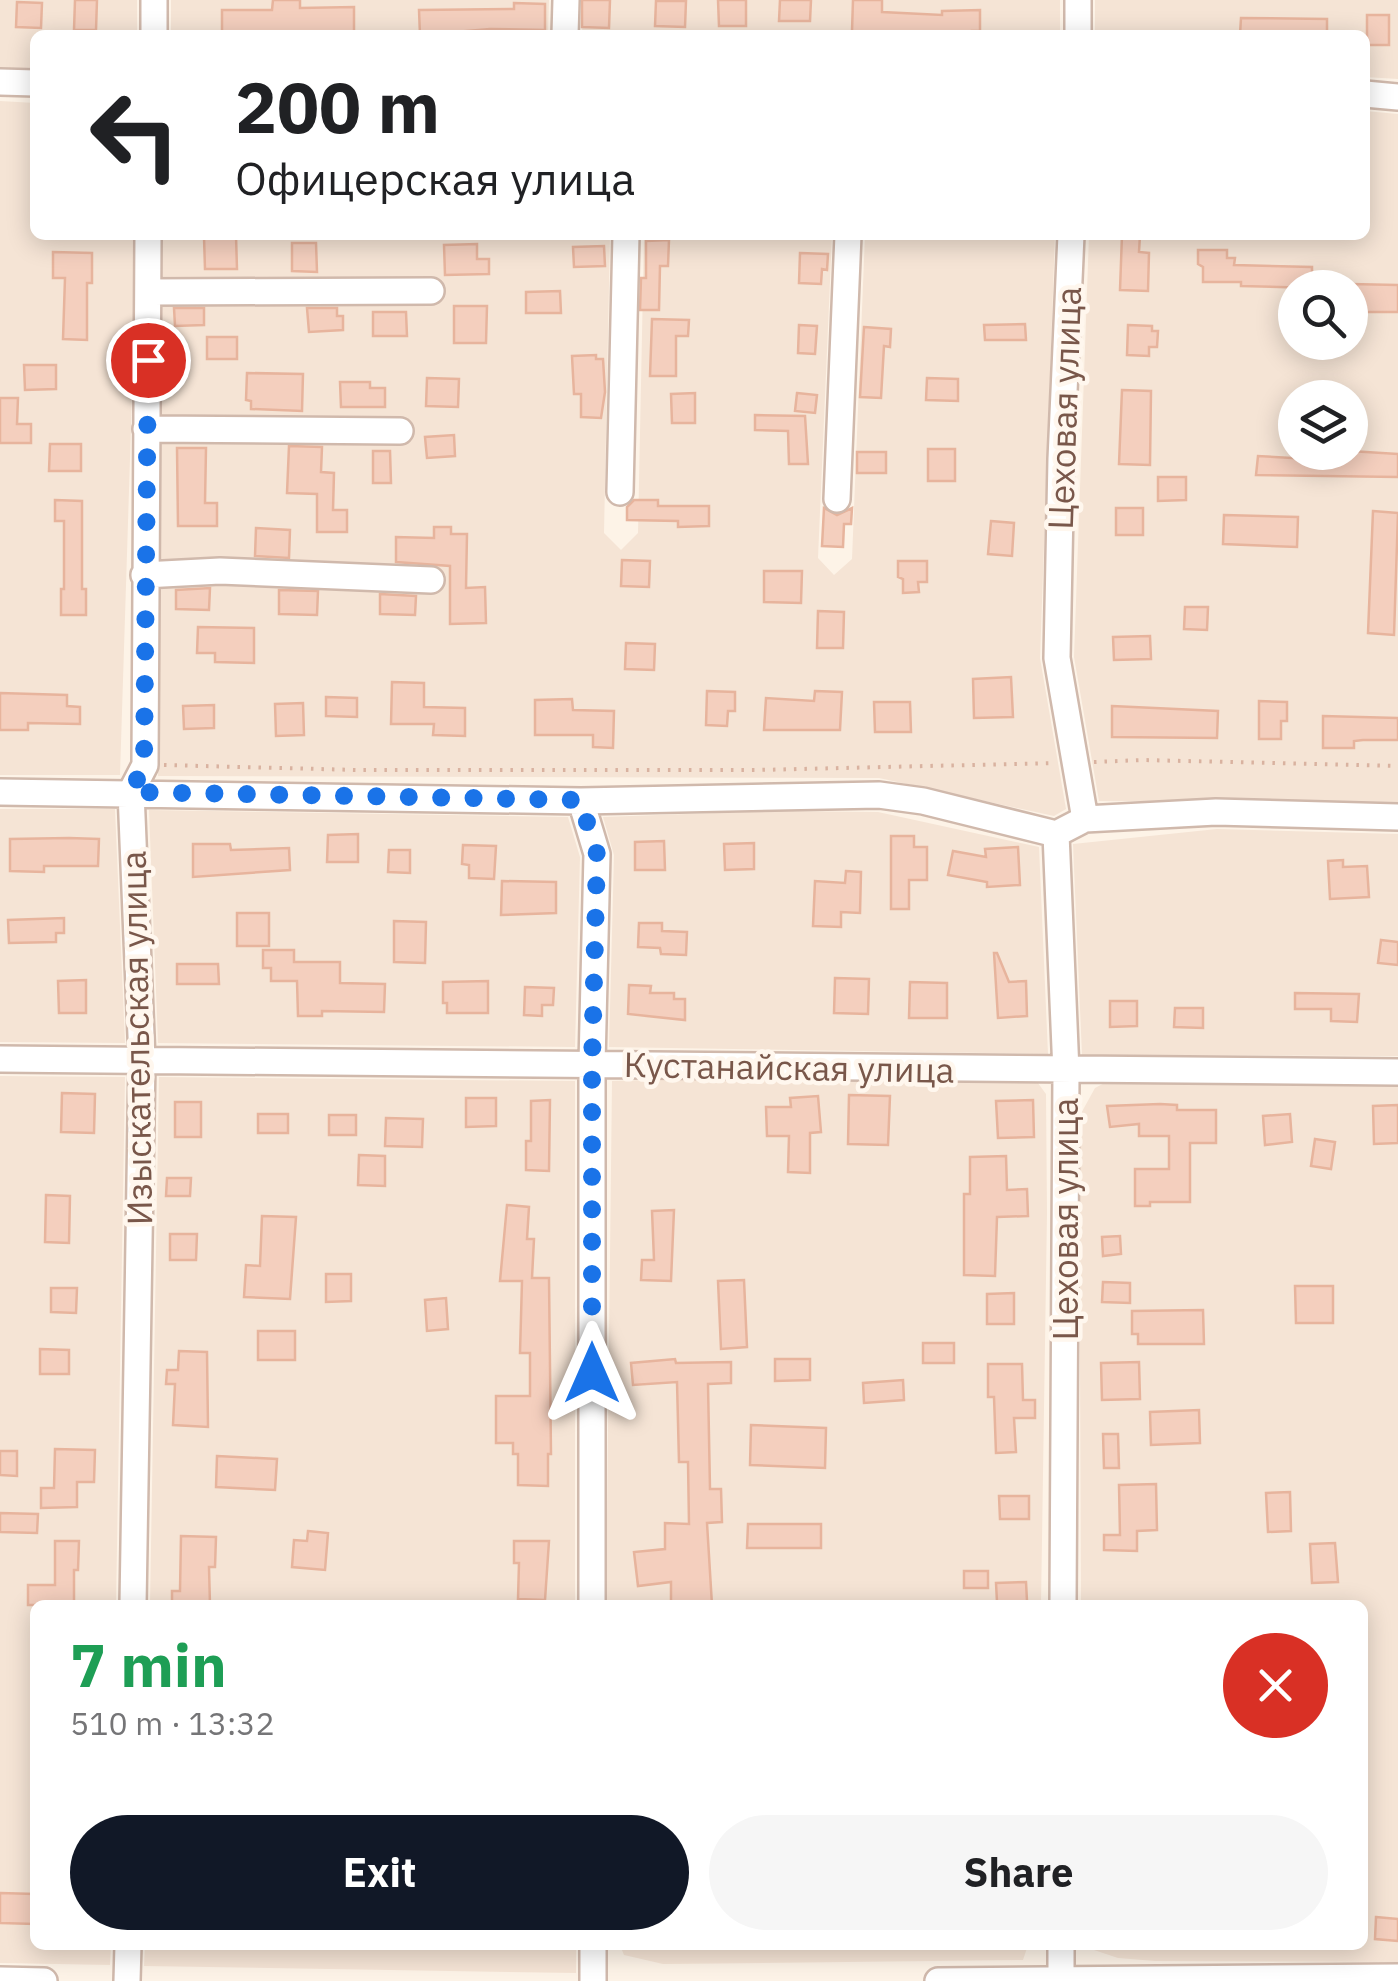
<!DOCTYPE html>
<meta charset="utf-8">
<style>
:root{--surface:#fff;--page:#f6f6f6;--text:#202124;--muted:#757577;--accent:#111827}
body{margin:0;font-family:"IBM Plex Sans",sans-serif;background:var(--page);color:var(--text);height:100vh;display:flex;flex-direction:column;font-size:38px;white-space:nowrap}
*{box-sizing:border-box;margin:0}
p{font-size:32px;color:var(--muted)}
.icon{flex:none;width:55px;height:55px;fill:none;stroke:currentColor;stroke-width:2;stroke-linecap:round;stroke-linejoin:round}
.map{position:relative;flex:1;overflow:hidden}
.side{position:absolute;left:30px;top:1600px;width:1338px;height:350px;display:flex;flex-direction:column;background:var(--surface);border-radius:15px;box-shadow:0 5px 25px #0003}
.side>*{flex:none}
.top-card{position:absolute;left:30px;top:30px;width:1340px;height:210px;border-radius:15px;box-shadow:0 5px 25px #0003;background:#fff;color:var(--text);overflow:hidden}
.controls{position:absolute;left:1278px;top:270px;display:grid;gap:20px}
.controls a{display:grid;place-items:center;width:90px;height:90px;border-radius:50%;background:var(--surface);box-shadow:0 5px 25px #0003;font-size:50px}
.pin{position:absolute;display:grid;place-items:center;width:85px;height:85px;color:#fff;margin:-42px;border:5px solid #fff;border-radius:50%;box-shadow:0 2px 10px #0007}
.me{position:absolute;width:110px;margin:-55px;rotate:0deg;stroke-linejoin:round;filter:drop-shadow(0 0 8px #0008)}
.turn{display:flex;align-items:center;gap:35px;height:210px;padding:0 40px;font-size:45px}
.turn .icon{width:130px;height:130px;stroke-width:2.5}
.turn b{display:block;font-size:70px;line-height:85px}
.round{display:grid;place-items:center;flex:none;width:105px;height:105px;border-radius:52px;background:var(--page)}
.head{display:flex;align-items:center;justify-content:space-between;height:170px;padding:0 40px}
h1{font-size:60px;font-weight:800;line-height:75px;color:#1e9e55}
.cta{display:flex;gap:20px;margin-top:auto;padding:20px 40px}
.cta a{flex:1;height:115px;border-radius:60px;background:var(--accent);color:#fff;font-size:40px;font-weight:800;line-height:115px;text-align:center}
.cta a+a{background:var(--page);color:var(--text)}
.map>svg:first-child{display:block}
.residential{fill:#f5e4d5;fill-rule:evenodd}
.building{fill:#f4cfbe;stroke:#e7b49d;stroke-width:2.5}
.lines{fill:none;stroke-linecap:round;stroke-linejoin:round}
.minor-casing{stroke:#d0b9ac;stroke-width:30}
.path{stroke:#d9b2a0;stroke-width:4;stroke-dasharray:2.5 8;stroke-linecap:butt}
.minor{stroke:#fff;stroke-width:25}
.route{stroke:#1a73e8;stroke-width:18;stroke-dasharray:0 32.4}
.labels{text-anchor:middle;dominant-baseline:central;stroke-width:9;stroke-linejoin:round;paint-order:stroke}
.street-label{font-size:35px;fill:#79574a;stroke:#fff7ee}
</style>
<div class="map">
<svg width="1398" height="1981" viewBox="0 0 1398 1981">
<rect width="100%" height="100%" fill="#fdf3e7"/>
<!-- residential -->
<path class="residential" d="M0 0H137V35H35V69L0 68Z
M171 0H549L548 35H171Z
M583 0H1060V35H582Z
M1095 0H1398V79L1365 77V35H1095Z
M0 101 35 103V235H133L135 301 120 775H0Z
M1365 111 1398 114V803L1099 801 1074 657 1089 235H1365ZM1295 288H1350V342H1295ZM1295 398H1350V452H1295Z
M162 235H610L604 533 621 550 638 533 644 235H832L818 558 834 575 852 559 865 235H1055L1040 658 1066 809 1054 816 879 778 158 776Z
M0 809H115L125 1043 0 1042Z
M149 810 568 817 580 857 575 1047 158 1043Z
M774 811 878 812 1039 847 1048 1054 609 1047 614 855 603 817Z
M1217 829 1398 834V1056L1082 1055 1073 844Z
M996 1071 1032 1075 1046 1094 1047 1213 1041 1605H606L612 1081Z
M0 1076 125 1077 116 1605H35V1945H111L110 1965 0 1963Z
M159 1077 575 1081V1605H150Z
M1112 1079 1398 1081V1962L1155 1961 1118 1958 1094 1950 1091 1945H1362V1605H1081L1079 1117 1095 1088Z
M145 1945H576V1973L144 1966Z
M620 1945H1028L1023 1960 663 1964 624 1955Z"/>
<!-- building -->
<path class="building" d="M75 0H97L96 30H74Z
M273 0H300V8L354 7V33L222 35V10H272Z
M582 0H610L609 28 582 27Z
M718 0H746V26H719Z
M780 0H811L810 21H779Z
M853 0H882V12L942 15V11L980 10V31H972V35H903L852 31Z
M656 1H686L685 27 655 26Z
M17 2 42 3 41 28 16 27Z
M514 3 545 4V30L490 29 420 35 419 10 514 9Z
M1367 15H1389V45H1367Z
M1241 18 1327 19V35H1240Z
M1122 235H1140L1139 252 1149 253 1148 291 1120 290Z
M236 236 237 269H205L204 237Z
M669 240 668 266H660L659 310H640L641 278H646V241Z
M292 243H316L317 272 292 271Z
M477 244V259H489V274L445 275 444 245Z
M604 246 605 266 574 267 573 247Z
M1198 250H1227V258H1235L1234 265 1312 267V288L1241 286V282H1203V267L1198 264Z
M53 252 92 253V283H87V340L63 339 65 278H53Z
M800 253 828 254 827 270 822 269 821 284 799 283Z
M1350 284 1398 285V312H1350Z
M560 291 561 313H526V292Z
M454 306H487L486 343H454Z
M174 308H204V325L175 326Z
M307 308H337V316H343V330L309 332Z
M373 312H406L407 336H373Z
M652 319 689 320 688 336H676V376H650Z
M1025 324 1026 340H985L984 325Z
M799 325 817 326 815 354 798 353Z
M1128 325 1152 326V331H1158L1157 347H1149V356L1127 355Z
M864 327 891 329 890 347 884 346 881 398 860 397Z
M207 337H237V359H207Z
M596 355V359H603L605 392 601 418 581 417V394H574L572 356Z
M24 365H56V389L25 390Z
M247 373 303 374 302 411 251 409V401L246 400Z
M427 378 459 379 458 407 426 406Z
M927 378 958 379V401L926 400Z
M340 382H370V388H385V407H341Z
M1122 390 1151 391 1150 465 1119 464Z
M695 393V423H672L671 394Z
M797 393 817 395 815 413 795 411Z
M0 398H18L17 424H31V443H0Z
M755 415 805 416 808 464H789L788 431 755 430Z
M454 435 455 456 427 458 425 437Z
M50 444H81V471H49Z
M289 446 322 447 321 472 334 473 333 510H347V532H317V494L287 493Z
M177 448H206L205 503H217V526H178Z
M928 449H955V481H928Z
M373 451H390L391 483H373Z
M1350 451 1398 454V477L1256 475 1258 456 1309 459 1310 452Z
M857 452H886V473H857Z
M1158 477H1186V500L1158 501Z
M55 500 82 501V589H86V615H61V589H64V521H55Z
M634 500H658V506H709V526L678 527V521L627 520V507Z
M824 508 837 515 852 508 851 524H844L843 547 822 546Z
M1116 508H1143V535H1116Z
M1373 511 1398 513 1394 635 1368 633Z
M1224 515 1298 517 1297 547 1223 544Z
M991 521 1014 523 1012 556 988 554Z
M434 527H451V534H467L466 588 485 587 486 623 450 624V566L396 562V537L434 538Z
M256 528 290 530 289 558 255 556Z
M622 560 650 561 649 587 621 586Z
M898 561H927V582H918L919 592 903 593V579L898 577Z
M764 571H802L801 603 764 602Z
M210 588 209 610 176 609V590Z
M279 590 318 591 317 615 279 614Z
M380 594 416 596 415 615 380 614Z
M1185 607H1208L1207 630 1184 629Z
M818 611 844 612 843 648H817Z
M198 627 254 628V663L215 662V653H197Z
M1150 636 1151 659 1114 660 1113 637Z
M626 643 655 644 654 670 625 669Z
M1011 677 1013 717 974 718 973 679Z
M392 682 424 683V707L465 708V736L433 735 434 724H391Z
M707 691 735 692V711H728L727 726 706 725Z
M815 691 842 692 840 730H764L766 698 814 701Z
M0 693 67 695V706L80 707V724L28 723V730H0Z
M326 697 357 698V717L326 716Z
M572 699 573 710 614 711 613 748 593 747V735H535V700Z
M1259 701 1287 702V721H1281V739H1259Z
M874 702H910L911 732H875Z
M303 703 304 735 276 736 275 704Z
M214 705V728L184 729 183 706Z
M1112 706 1218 711 1217 738 1112 737Z
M1323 716 1398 718V740H1363L1354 741V748H1323Z
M358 834V862H327L328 835Z
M891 836H914V847H927V880H909V909H891Z
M69 838 99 839 98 866H44V872L10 871V839Z
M664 841 665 870H635V842Z
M754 843V869L725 870 724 844Z
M193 844H230L231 850 289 848 290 870 193 877Z
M463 845 496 846 494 879 469 878V865L462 864Z
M1018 847 1020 885 987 887V882L948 875 953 851 986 857 985 849Z
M389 850H410V873L388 872Z
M1343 860V867L1367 866 1369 897 1330 899 1328 861Z
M846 871 861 872 860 913 841 912V927L813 926 815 881 845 883Z
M502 881 556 882V913L501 915Z
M237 913H269V946H237Z
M64 918V933H56V942L9 943 8 920Z
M394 921 426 922 425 963 394 962Z
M639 923H662V931L687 932 686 955 661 954 660 948 638 947Z
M1381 940 1398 942V965L1378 963Z
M263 950H294V962H340V983L385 984 384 1012 322 1011V1016H298L297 981H271V968H263Z
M994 953H997L1009 982 1026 981 1027 1016 998 1018Z
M177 964H218L219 984H177Z
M835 978 869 979 868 1014 834 1013Z
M86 980V1013H59L58 981Z
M488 981V1013H447V1003H443V982Z
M910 982 947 983V1018H909Z
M629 985 651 986 650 993H674V999H685V1020L628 1014Z
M525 987 554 988 553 1005H542V1016L524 1015Z
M1295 993 1359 994 1357 1022 1331 1021V1009H1295Z
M1110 1001H1137V1026L1110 1027Z
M1175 1008H1203V1028L1174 1027Z
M62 1093 95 1094 94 1133 61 1132Z
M849 1095 890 1096 888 1145 848 1144Z
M818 1096 821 1132 810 1133V1173L788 1172 789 1136H767L766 1107H791L790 1098Z
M466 1098H496V1126L466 1127Z
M550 1100 549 1171 526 1170V1141H531V1101Z
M1033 1100 1034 1137 998 1138 996 1101Z
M175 1102H201V1137H175Z
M1160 1104 1177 1105V1110H1216V1143H1190V1202H1150V1206H1135V1169H1169V1136H1139V1124L1110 1127 1107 1106Z
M1398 1105V1143L1374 1144 1373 1106Z
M258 1114H288V1133H258Z
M1290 1114 1292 1142 1265 1145 1263 1116Z
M329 1115H356V1135H329Z
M386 1118 423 1119 422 1147 385 1146Z
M1315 1139 1335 1142 1331 1169 1311 1166Z
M359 1155 385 1156V1186L358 1185Z
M1006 1156 1007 1190 1027 1189 1028 1216 997 1217 995 1276 964 1275V1194H970V1157Z
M167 1178H191L190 1196H166Z
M46 1195 70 1196 69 1243 45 1242Z
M507 1205 529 1207 527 1239H534L532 1278H549L551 1454H548V1486L518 1485V1454H513V1443H496V1396H530V1353H520L522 1281H500Z
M674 1210 671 1281 641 1280 642 1260H654L652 1211Z
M262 1216 296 1217 290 1299 244 1297 246 1265 260 1266Z
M170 1234H197L196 1260H170Z
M1120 1236 1121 1254 1103 1256 1102 1237Z
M326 1274H351V1301L326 1302Z
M744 1280 747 1347 721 1349 718 1281Z
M1103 1282 1130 1283V1303L1102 1302Z
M1295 1286H1333V1323H1296Z
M51 1288H77L76 1313 51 1312Z
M1014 1293V1324H987V1294Z
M446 1298 448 1329 427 1331 425 1300Z
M1203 1310 1204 1344H1138V1334H1132V1311Z
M258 1331H295V1360H258Z
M923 1343H954V1363H923Z
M40 1349 69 1350V1374H40Z
M179 1351 207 1352 208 1427 173 1425 175 1384H166L167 1370H178Z
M675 1359 676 1363 731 1362V1383L708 1384 710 1489H721L722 1522 707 1523 712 1605H671V1582L638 1586 634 1552 665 1549V1523L689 1524 688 1462H679L677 1382 633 1385 631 1363Z
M775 1359H810V1380L775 1381Z
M1139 1362 1140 1399 1102 1400 1101 1363Z
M988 1364H1022L1023 1400H1035V1418H1014L1016 1452 996 1453 994 1397H988Z
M903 1380 904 1400 864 1403 863 1383Z
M1199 1410 1200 1443 1151 1445 1150 1412Z
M751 1425 826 1428 825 1468 750 1465Z
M1103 1434H1118L1119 1468H1104Z
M55 1449 95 1450 94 1482H77V1507L41 1508V1488H54Z
M0 1451H17V1476L0 1475Z
M217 1456 277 1459 275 1490 216 1487Z
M1156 1484 1157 1530 1137 1531V1551L1104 1550V1535H1120L1119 1485Z
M1290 1492 1291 1531 1268 1532 1266 1493Z
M999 1496H1029V1519H1000Z
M0 1513 38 1514 37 1533 0 1532Z
M748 1524H821V1548H747Z
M308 1531 328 1533 325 1570 292 1567 294 1540 307 1541Z
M181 1536 216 1537 215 1567H209L210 1605H172V1591H180Z
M55 1541H79L78 1570H74V1605H28V1585H55Z
M514 1541H549L545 1600 518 1599 519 1563H514Z
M1335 1543 1338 1582 1312 1583 1310 1544Z
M964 1571H988V1588H964Z
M1026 1582 1027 1601 997 1602 996 1583Z
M0 1893 35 1894V1924L0 1923Z
M1376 1917 1398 1919V1941L1375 1939Z"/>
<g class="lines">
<defs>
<path id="minor" d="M154 35V0
M565 35 566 0
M1078 35V0
M0 82 35 83
M1365 94 1398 97
M1071 235 1061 459 1057 658 1085 819
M150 292 431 291
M146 429 400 431
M620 492 626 235
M837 499 848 235
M144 575 220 571 431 580
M0 792 581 801 879 795 923 801 1056 834 1085 819 1216 812 1398 817
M581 801 597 854 592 1064V1605
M1056 834 1066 1072 1063 1605
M0 1059 1398 1072
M133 1605 142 1060 131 792 145 765 148 235
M593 1945V1981
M0 1980 44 1981
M127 1981 128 1945
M938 1981 1398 1977
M1061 1981V1945"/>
</defs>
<!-- minor casing -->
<use href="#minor" class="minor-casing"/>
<!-- path -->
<path class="path" d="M1094 762 1143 760 1398 766
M164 765 357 770H757L1055 763"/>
<!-- minor -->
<use href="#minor" class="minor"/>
</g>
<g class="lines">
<!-- route -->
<path class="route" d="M148 360 144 765 131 792 580 800 597 854 592 1064V1373"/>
</g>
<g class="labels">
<!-- street labels -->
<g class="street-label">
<text transform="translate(1064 408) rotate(-88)">Цеховая улица</text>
<text transform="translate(136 1038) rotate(-91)">Изыскательская улица</text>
<text transform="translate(789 1067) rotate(1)">Кустанайская улица</text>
<text transform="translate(1065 1219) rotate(-90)">Цеховая улица</text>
</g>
</g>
</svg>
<div class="controls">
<a><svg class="icon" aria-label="search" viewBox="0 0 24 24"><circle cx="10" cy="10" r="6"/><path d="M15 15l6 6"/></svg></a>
<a><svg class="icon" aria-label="layers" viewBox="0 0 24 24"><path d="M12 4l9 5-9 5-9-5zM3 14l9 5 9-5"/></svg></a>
</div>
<div class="pin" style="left:148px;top:360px;background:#d93025"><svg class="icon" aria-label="arrive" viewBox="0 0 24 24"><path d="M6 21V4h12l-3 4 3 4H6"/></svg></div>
<svg class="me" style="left:592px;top:1373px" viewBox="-20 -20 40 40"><path d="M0-17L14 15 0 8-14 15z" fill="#1a73e8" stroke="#fff" stroke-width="4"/></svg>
<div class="top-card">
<div class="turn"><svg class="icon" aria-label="left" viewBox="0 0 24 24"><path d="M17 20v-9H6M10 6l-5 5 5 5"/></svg><div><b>200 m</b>Офицерская улица</div></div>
</div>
<section class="side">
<div class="head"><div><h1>7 min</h1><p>510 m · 13:32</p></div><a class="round" style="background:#d93025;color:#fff"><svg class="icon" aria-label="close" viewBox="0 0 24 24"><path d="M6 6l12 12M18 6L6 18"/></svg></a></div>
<div class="cta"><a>Exit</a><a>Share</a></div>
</section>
</div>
